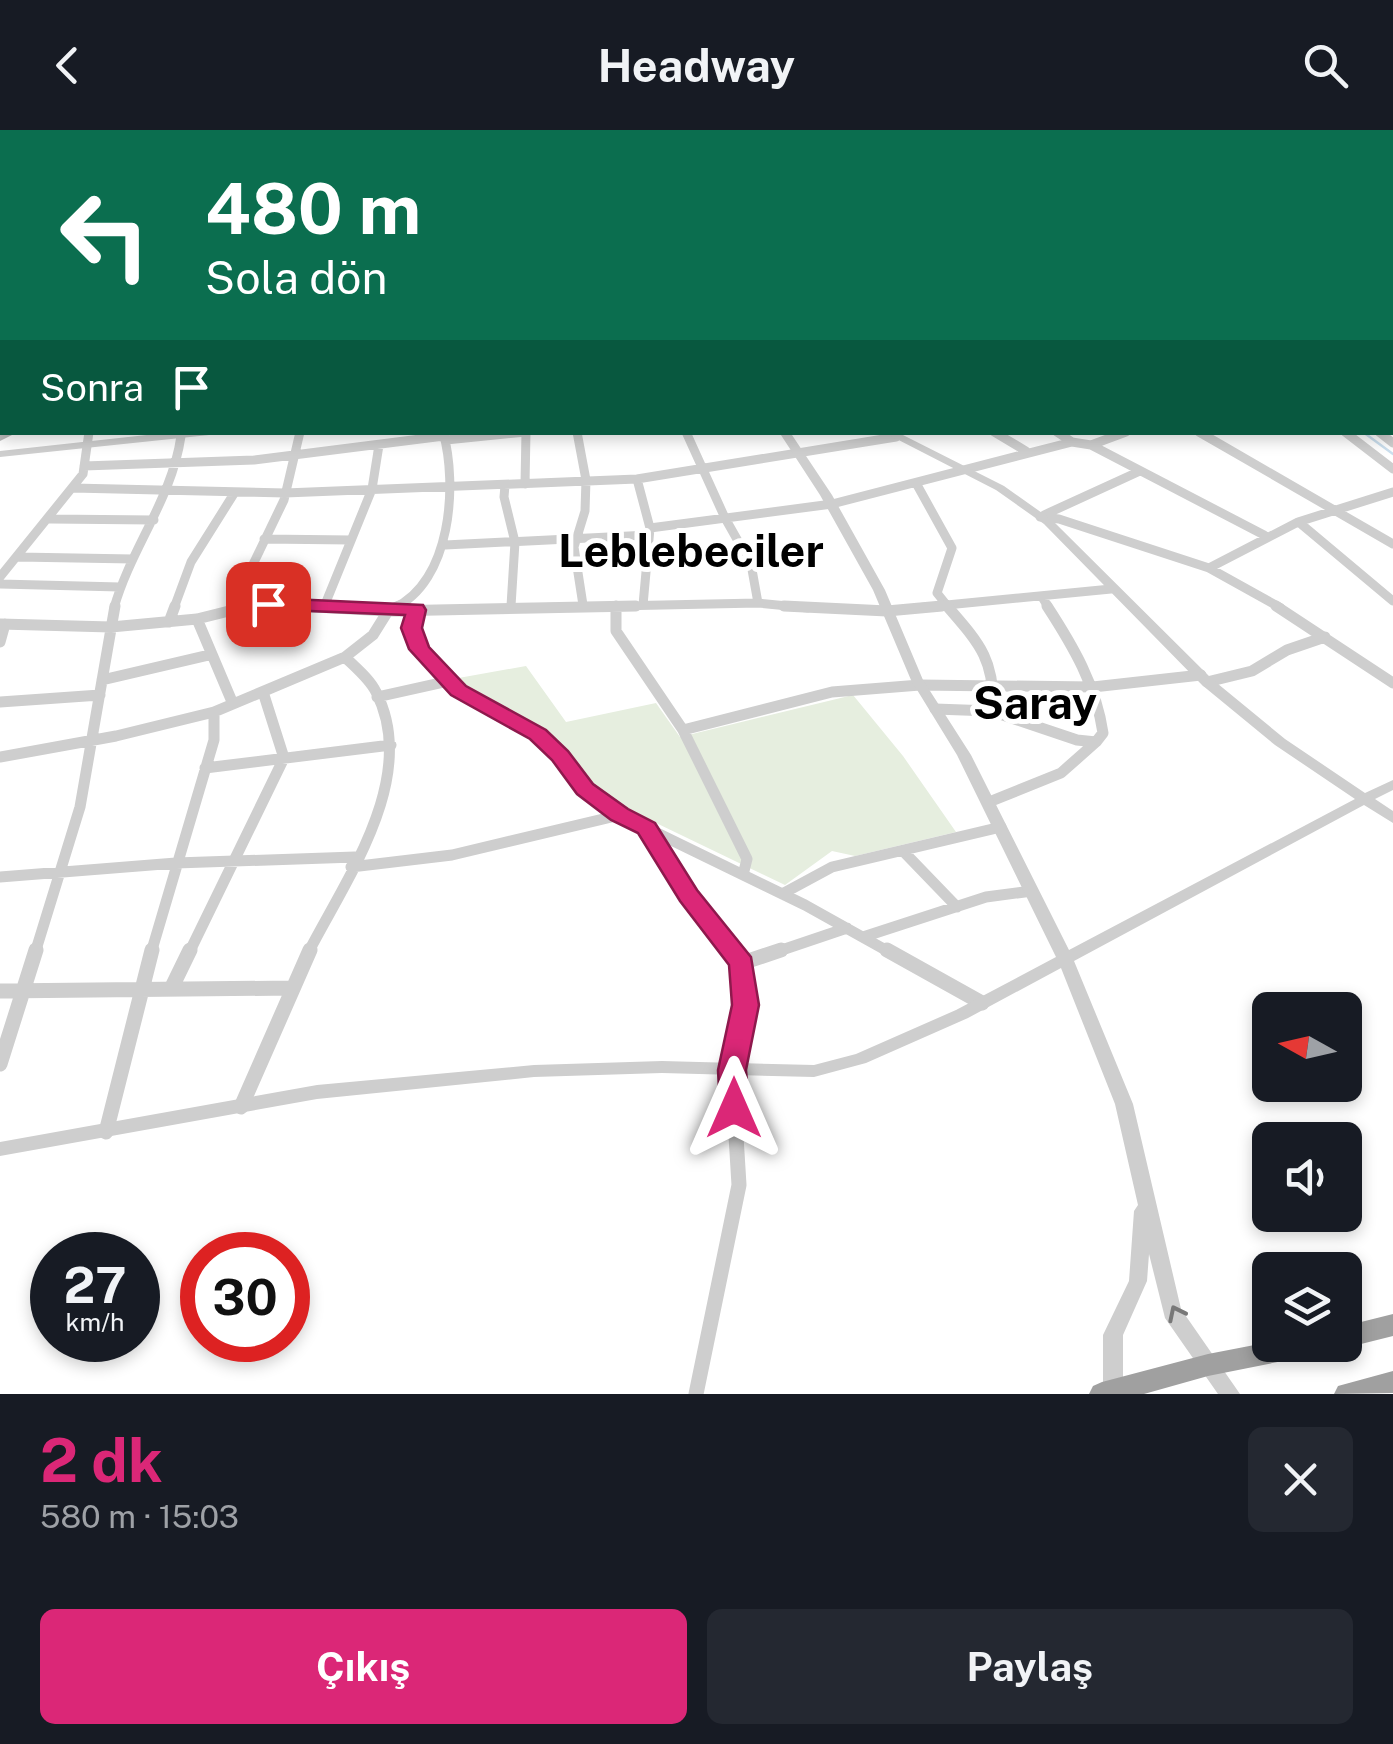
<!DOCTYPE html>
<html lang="tr">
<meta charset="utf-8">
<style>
:root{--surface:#171b24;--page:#242831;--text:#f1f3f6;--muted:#9ea1a6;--accent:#db2777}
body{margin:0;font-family:"Public Sans",sans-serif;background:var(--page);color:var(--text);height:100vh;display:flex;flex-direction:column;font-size:38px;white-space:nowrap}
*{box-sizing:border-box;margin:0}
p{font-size:32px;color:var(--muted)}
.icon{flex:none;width:55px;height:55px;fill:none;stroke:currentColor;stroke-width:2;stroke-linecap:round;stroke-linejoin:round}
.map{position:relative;height:1264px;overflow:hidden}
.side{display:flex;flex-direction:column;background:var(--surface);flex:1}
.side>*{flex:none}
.banner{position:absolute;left:0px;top:0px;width:1395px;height:305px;box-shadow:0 5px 15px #0003;background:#0b6e4f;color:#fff;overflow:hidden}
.needle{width:65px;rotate:278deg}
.controls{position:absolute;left:1252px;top:862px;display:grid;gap:20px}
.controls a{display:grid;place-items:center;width:110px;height:110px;border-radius:15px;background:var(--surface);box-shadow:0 5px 15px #0003;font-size:50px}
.speed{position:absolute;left:30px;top:1102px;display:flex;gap:20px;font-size:50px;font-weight:700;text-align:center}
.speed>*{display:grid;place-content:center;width:130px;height:130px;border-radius:50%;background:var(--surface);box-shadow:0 5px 15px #0003;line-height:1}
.speed small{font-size:25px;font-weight:400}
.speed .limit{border:15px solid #d22;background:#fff;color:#111}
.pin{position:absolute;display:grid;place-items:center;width:85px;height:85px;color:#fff;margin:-42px;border-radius:20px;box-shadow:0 5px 15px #0006}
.me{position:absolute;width:110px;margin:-55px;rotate:0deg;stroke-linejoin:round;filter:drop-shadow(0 0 8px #0008)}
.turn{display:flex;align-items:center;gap:35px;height:210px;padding:0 40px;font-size:45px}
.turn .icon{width:130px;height:130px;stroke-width:2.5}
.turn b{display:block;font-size:70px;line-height:85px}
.then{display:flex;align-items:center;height:95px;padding:0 40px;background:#0003;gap:20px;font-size:38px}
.round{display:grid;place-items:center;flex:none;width:105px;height:105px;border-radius:15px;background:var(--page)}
.summary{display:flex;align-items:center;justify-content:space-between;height:170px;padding:0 40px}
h1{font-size:60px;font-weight:700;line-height:75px;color:var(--accent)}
.primary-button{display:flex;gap:20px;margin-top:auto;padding:20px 40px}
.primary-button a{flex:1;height:115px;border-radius:15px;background:var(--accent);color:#fff;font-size:40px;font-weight:700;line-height:115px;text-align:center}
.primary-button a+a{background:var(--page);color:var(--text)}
header{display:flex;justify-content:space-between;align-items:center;height:130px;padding:0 40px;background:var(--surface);font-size:45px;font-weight:700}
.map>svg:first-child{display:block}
.green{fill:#e6eedf}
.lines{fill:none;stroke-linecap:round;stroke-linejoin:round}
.stream{stroke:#cbdfee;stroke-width:2.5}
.minor-far3{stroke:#cecece;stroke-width:6}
.minor-far2{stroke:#cecece;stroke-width:9}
.minor-far1{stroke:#cecece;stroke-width:11}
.minor{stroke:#cecece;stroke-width:15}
.tertiary{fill:#cecece;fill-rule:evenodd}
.secondary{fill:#bbb;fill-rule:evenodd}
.trunk{fill:#a0a0a0;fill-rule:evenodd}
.oneway{stroke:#787878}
.route{fill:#db2777;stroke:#8e194d;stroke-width:2.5}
.labels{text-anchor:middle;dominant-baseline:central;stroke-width:10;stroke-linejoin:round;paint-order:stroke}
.district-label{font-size:45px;font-weight:bold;fill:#000;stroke:#fff}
</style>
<header><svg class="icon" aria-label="back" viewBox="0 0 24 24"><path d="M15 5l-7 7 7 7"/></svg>Headway<svg class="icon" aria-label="search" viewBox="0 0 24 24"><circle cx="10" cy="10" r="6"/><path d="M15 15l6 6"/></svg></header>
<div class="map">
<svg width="1393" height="1264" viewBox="0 0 1393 1264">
<rect width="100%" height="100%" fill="#fff"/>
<!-- green -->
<path class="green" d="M526 536 566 592 656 573 680 607 853 565 903 626 956 702 855 726 832 721 785 755 598 665 574 633 548 609 453 549Z"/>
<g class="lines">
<!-- stream -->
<path class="stream" d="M678 0 682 2
M1363 302 1393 324"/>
<!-- minor-far3 -->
<path class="minor-far3" d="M651 0 657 2
M693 0 697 2
M873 0 878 2
M1175 0 1190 2
M284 1 305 2
M158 2 170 0
M537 2 545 0
M574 2 579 1
M595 2 605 0
M769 2 780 0
M945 2H960
M985 2H993"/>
<!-- minor-far2 -->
<path class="minor-far2" d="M0 255 2 251
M577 302 586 350 585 381 574 417 583 475
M686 302 725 388 751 434 758 473
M994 302 1026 321
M1057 302 1072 312 1091 315 1264 405
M1199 302 1393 414
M1345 302 1393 339
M1379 302 1393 313
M446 310 526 302
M1091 315 1126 302
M84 336 254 330 444 306
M637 349 650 398 643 475
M916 353 952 418 937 463 949 478
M525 354 526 302
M505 355 504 367 515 412 511 476
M73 358 285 363 637 349 896 307
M1044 385 1140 341
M1040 387 1059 389 1209 438 1281 478
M50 389 154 390
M1301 394 1393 471
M650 398 832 374 1072 312
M264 409 351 410
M445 415 649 405
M18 427 133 429
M1209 438 1298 392 1393 362
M0 447 83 344 89 302
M0 454 120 457
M1042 467 1049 478
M324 477 372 359 379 315
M114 478C131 418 172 369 181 306
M174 478 191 432 235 362
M232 478 284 370 300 302
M237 478 268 474 339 478
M394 478C451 452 458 355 443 302
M520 478 758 473 808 478
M916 478 1111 459"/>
<!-- minor-far1 -->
<path class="minor-far1" d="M296 476 388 481 636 476
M616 476V501L683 600 832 562 920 555 1093 557 1201 545
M784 476 887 481 942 476
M947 476C979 513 995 529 993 581
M1276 476 1393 553
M416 480 419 515 440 542 458 560 538 604 560 625 585 659 620 685 805 775 891 823
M231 481 234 476
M197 489 233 574
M169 492 175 476
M0 494 111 497 197 489 249 476
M0 512 5 494
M102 550 209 525
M1207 552 1252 541 1287 520 1325 507
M377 567 449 551
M0 572 100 565
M935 579 991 581 1077 610 1096 612 1103 603C1096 555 1073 516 1047 476
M683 600 747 729 743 745
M0 627 116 606 214 582 345 527 373 505 388 481 399 476
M205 638 391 615
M989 672 1061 643 1096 612
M647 698 688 765 734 823
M903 721 957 777
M351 737 452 725 620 685
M0 747 176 733 355 727
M782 764 832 737 1001 697
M863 807 986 767 1032 761
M35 823 80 677 115 476
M151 823 214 610V582
M189 823 284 628 263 562
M308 823C346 749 420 647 376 562 370 549 355 537 345 527
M773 823 847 798"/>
<!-- minor -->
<path class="minor" d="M887 820 982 873
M742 833 781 820
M171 859 190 820
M0 861 292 858
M0 934 36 820
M241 977 310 820
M106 1002 152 820
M696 1264 739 1055 732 941 746 875 742 833 732 820"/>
<!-- tertiary -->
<path class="tertiary" d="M0 0 11 2 2 3Z
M174 302H214L209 305 0 327V321Z
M779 302H790L832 365 885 460 923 550 971 625 1069 820 1355 669 1275 615 1202 555 1044 394 996 360 883 302H897L1004 356 1052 390 1212 549 1285 609 1365 663 1393 650V660L1375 669 1393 681V693L1364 675 1074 831 1133 974 1181 1179 1240 1264H1218L1165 1188 1149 1124 1147 1151 1123 1205V1264H1103V1205L1129 1151 1134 1081 1138 1075 1115 974 1061 838 968 888 866 933 814 947 662 943 534 947 317 969 0 1026V1012L317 955 534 935 662 931 814 935 856 924 956 880 1056 827 957 625 911 550 873 460 820 365Z"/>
<!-- secondary -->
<path class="secondary" d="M1392 257H1393V264H1392Z
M3 302H18L0 311V304Z"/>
<!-- trunk -->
<path class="trunk" d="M1393 1184V1206L1345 1218 1337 1215H1345V1196Z
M1270 1212V1215H1320L1317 1223 1308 1226 1208 1246 1144 1264H1089L1093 1256 1102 1252 1208 1224Z
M1393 1241V1263L1334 1264 1338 1256Z"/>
</g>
<!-- one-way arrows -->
<defs><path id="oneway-chevron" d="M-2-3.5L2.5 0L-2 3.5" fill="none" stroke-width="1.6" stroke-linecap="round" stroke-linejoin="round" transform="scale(2.5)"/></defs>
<use class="oneway" href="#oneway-chevron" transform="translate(1176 1183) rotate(-116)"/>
<!-- route -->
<path class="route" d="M268 468 423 475 426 480 422 498 429 517 466 556 546 600 568 621 593 654 628 679 655 693 697 760 751 827 759 875 746 940 749 978 744 986 734 990 724 986 720 978 718 940 732 875 729 835 680 771 638 703 611 690 577 664 552 630 530 609 451 565 409 519 401 498 405 485 261 479V470Z"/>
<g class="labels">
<!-- district labels -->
<g class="district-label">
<text x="691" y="420">Leblebeciler</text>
<text x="1035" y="572">Saray</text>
</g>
</g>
</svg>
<div class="controls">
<a><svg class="needle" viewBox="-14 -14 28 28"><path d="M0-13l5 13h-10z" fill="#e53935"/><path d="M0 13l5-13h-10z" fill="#9ea1a6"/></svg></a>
<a><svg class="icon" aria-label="sound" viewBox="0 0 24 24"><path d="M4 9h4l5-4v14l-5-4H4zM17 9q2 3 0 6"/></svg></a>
<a><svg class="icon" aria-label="layers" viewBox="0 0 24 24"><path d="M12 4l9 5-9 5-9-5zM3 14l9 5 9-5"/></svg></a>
</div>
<div class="speed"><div>27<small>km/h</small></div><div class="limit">30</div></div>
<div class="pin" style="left:268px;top:474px;background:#d93025"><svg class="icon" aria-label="arrive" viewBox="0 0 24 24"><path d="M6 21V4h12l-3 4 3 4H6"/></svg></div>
<svg class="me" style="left:734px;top:978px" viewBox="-20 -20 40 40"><path d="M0-17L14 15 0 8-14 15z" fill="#db2777" stroke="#fff" stroke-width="4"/></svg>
<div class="banner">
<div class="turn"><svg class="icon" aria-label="left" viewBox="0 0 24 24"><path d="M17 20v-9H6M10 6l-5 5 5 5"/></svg><div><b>480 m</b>Sola dön</div></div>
<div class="then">Sonra<svg class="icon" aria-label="arrive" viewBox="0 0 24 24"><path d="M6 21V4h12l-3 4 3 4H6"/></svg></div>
</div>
</div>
<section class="side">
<div class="summary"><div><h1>2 dk</h1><p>580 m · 15:03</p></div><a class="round"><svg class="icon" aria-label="close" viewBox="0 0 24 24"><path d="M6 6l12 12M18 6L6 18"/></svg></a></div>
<div class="primary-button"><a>Çıkış</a><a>Paylaş</a></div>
</section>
